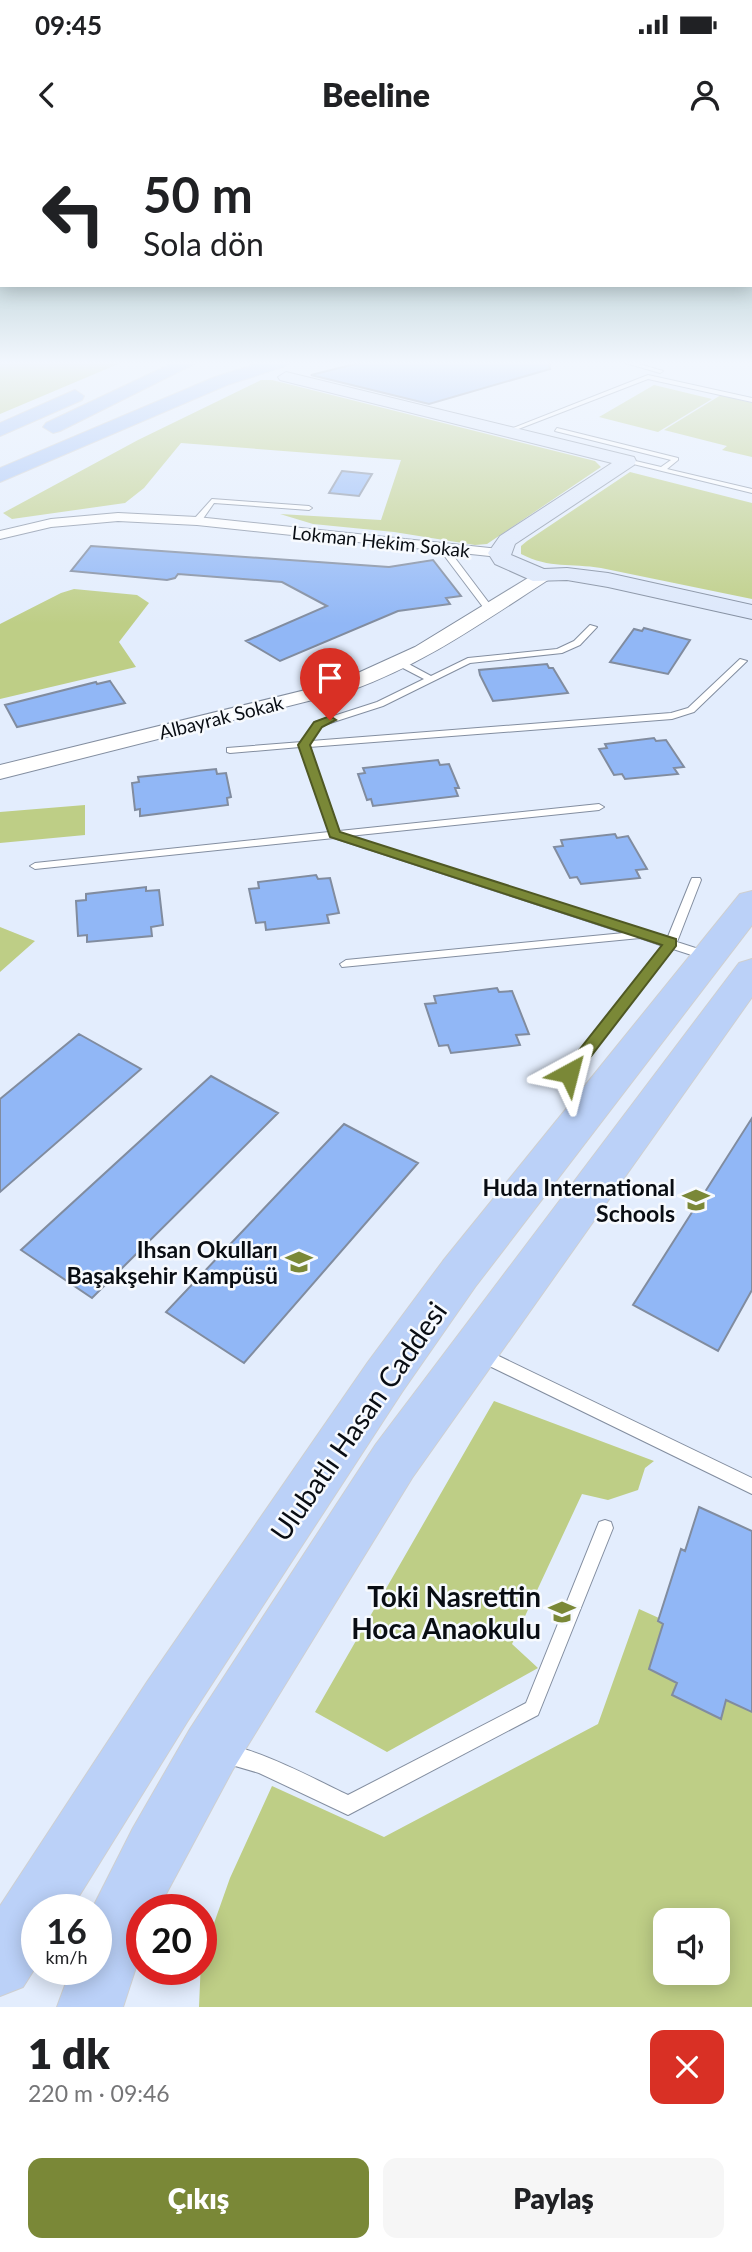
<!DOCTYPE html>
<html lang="tr">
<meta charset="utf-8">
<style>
:root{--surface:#fff;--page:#f6f6f6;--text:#202124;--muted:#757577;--accent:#7a8837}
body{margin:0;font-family:Lato,sans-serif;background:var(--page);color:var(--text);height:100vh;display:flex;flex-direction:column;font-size:26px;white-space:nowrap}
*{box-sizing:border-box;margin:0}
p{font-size:23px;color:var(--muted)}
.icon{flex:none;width:38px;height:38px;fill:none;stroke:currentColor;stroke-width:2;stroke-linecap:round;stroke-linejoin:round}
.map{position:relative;height:1867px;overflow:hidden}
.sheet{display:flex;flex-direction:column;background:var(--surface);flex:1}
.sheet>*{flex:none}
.top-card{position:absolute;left:0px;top:0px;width:752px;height:147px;box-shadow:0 4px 18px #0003;background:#fff;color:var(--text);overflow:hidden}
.tools{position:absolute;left:653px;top:1768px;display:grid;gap:14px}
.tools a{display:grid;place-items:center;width:77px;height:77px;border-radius:14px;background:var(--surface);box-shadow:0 4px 18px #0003;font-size:35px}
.speed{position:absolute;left:21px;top:1754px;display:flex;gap:14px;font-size:35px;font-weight:700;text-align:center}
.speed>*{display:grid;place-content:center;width:91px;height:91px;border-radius:50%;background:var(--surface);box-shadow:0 4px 18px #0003;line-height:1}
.speed small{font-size:18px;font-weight:400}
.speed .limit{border:10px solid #d22;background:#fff;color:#111}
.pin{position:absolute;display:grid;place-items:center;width:60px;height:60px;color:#fff;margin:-72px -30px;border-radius:50% 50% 50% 0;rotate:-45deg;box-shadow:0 0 7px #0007}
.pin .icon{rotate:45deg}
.me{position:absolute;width:77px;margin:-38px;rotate:38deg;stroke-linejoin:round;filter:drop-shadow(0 0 5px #0008)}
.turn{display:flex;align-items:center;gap:24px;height:147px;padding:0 28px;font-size:32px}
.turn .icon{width:91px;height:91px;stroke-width:2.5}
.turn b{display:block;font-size:49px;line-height:60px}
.round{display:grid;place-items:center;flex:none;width:74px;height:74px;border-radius:14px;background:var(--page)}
.summary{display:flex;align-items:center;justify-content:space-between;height:119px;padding:0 28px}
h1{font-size:42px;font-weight:800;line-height:52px}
.primary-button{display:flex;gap:14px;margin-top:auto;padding:14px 28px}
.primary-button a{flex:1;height:80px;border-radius:14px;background:var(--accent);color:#fff;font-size:28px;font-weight:800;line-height:80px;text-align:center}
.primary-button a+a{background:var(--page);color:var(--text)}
.status{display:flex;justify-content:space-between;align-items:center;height:49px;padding:0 35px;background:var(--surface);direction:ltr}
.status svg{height:19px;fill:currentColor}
header{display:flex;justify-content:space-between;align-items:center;height:91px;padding:0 28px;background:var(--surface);font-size:32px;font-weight:800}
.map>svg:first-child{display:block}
.green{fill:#bece86;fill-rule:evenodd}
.building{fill:#91b7f6;stroke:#818c9f;stroke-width:2}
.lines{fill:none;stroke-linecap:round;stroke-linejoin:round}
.service-casing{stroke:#838ea0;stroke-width:2}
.minor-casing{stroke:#838ea0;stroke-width:2}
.tertiary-casing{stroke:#838ea0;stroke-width:2}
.secondary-casing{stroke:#838ea0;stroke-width:2}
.primary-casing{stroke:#cecfd0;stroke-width:2}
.trunk-casing{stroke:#cecfd0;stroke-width:2}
.service{fill:#fff;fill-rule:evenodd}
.minor{fill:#fff;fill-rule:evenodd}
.tertiary{fill:#fff;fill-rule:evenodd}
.secondary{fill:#dde8fb;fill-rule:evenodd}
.primary{fill:#bbd1f8;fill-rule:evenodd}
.trunk{fill:#a4c2f6;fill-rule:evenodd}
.route{fill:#7a8837;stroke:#4f5824;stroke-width:2}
.labels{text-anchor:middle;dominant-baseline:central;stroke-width:5;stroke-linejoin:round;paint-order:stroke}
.far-street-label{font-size:19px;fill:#090d13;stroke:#f7fafe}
.poi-label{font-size:23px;font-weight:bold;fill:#090d13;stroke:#f7fafe;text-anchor:end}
.near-street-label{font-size:28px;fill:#090d13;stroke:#f7fafe}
.near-poi-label{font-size:28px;font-weight:bold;fill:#090d13;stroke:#f7fafe;text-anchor:end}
</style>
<div class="status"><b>09:45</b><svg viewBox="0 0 49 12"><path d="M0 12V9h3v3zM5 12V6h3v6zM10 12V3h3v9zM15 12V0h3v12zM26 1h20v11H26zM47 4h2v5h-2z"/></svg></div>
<header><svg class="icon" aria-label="back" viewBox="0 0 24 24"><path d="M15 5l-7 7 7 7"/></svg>Beeline<svg class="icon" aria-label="person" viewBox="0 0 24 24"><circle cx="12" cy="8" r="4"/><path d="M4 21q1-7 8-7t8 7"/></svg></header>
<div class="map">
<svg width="752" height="1867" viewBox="0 0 752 1867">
<rect width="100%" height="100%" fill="#e3edfd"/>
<!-- green -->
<path class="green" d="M0 222H123L0 274Z
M261 240H272L595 321 601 327 487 404 475 405 394 392 313 384 280 374 381 380 401 320 181 303 144 348 125 363 12 379 3 373 138 300Z
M654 245 712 259 658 292 599 277Z
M721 255 752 263V317L722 310 727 306 664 290Z
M630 332 752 363V459L601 428C571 423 550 429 521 414V406L527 401Z
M74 449 137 455 149 463 119 502 136 527 0 559V484L61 453Z
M85 665V695L0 703V672Z
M0 787 35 801 0 832Z
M494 1261 654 1321 645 1328 638 1350 608 1360 582 1354 512 1504 538 1528 387 1612 315 1572Z
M639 1469 752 1520V1867H199L201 1820 230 1738 272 1646 384 1697 598 1584ZM665 1780H718V1832H665Z"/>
<!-- building -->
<path class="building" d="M363 222H549L550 229 429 264 311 235Z
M342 331 372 334 359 356 329 353Z
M91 406 389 427 433 420 461 456 446 458 450 464 398 471 280 521 246 501 327 466 282 442 178 434 175 438 167 440 71 431Z
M644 488 690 500 668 534 610 522 634 489 642 491Z
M547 524 549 528H553L568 553 493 561 480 535 479 530Z
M110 541 125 563 17 587 5 565 96 542 97 544Z
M654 598 656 601 666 600 684 627 674 628 678 634 625 639 622 634 614 635 599 609 607 608 605 604Z
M438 620 440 625 449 624 459 648H455L458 656 373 666 371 659 367 660 358 634 365 633 363 628Z
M216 629 217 634 226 633 231 657 227 658 228 665 140 676V669L135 670 132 643 139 642 138 637Z
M615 694 617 698 628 696 647 729 636 730 640 738 581 744 577 737 570 738 554 707 563 706 561 700Z
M316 735 318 739 330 738 339 773 327 775 329 783 266 790 265 782 256 783 249 749 259 748 258 742Z
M146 747V751L159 750 163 785 151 787 152 796 87 802V795L78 796 76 761 86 760V754Z
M497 848 499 852 512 851 529 894 516 895 520 905 451 913 448 905 439 906 425 864 436 863 434 856Z
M79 894 141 929 0 1052V959Z
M211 936 278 973 92 1158 21 1110Z
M752 978V1150L718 1211 633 1165Z
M344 984 418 1023 244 1223 166 1172Z
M699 1367 752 1391V1572L726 1560 721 1579 672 1555 677 1543 649 1529 663 1484 658 1481 681 1409 685 1411Z"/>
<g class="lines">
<defs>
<path id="service" d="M622 222H632L663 231 660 233Z
M648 235 752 258V262L648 239 508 293 503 292Z
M557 288 678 318V320L667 329 752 349V353L625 322V320L627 319 661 327 671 320 555 291Z
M212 359 309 366 312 368 309 370 214 363 200 383H194V379Z
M440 406H446L492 467V471H486L440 410Z
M590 485 597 487 580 505 562 513 470 523 383 566 321 586 311 601 671 573 688 568 740 519 747 521 694 572 672 579 309 607 339 691 599 664 604 667 599 670 349 696 667 799 691 740 692 738H700L701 740 677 802 711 813 713 816 711 819 707 820 673 809 573 936H565L563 933 663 806 640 798 342 827 340 824 346 820 624 793 334 698 35 729 30 726 35 723 329 692 300 607 230 613 227 612V608L302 602 315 582 377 562 424 539 399 526V522H405L431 536 468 518 557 509 574 501Z
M482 1208 752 1338V1354L477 1220 475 1215 477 1210Z
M605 1380 611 1382 613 1388 538 1575 348 1675 259 1633 218 1621 216 1614 218 1607C240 1598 324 1644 348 1655L526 1563 599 1382Z"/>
<path id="minor" d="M118 373 197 377 499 409 506 413 499 417 197 385 118 381 51 387 0 399V391L51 379Z"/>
<path id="tertiary" d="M541 430 548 432 550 436 548 440C484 481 424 524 352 550L0 639V625L338 542 415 507Z"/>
<path id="secondary" d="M286 232 634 317 636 321 634 325 515 404 511 415 544 429 567 428 608 433 752 465V479L608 447 567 440 533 441 495 424 488 413 500 396 612 323 280 240 278 237Z"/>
<path id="primary" d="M752 751V785L475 1147 402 1252 187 1582 71 1769H37V1825L23 1847 0 1856V1766L147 1542 368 1222 443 1121 740 754Z
M752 819V857L412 1338 232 1631 158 1769H142V1809L123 1867H57L71 1829H96V1769H92L133 1688 190 1589 376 1304 739 823Z"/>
<path id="trunk" d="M175 222H198L60 291 53 293 43 287 46 283Z
M262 222H289L286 226 227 245 0 342V328L215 237Z
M75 250 84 256 82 260 0 296V283Z"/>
</defs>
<!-- service casing -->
<use href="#service" class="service-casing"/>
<!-- minor casing -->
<use href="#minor" class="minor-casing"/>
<!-- tertiary casing -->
<use href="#tertiary" class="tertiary-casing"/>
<!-- secondary casing -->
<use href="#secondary" class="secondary-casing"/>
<!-- primary casing -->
<use href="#primary" class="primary-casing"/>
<!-- trunk casing -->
<use href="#trunk" class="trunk-casing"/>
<!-- service -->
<use href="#service" class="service"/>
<!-- minor -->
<use href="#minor" class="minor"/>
<!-- tertiary -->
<use href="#tertiary" class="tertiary"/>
<!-- secondary -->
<use href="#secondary" class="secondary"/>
<!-- primary -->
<use href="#primary" class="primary"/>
<!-- trunk -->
<use href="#trunk" class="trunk"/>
</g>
<!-- sky -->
<linearGradient id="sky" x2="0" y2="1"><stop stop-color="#86acae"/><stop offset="0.46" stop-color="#f2f7fe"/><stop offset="1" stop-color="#f2f7fe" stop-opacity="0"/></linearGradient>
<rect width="752" height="484" fill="url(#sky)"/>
<!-- route -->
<path class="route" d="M330 576 336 580 322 587 310 605 340 692 676 799V806L575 937H564L561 933 662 805 330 697 298 605 314 582Z"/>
<!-- icons -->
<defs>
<symbol id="school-bare" viewBox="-9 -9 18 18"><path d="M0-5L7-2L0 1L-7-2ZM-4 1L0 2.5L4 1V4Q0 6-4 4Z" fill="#7a8837" stroke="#f7fafe" stroke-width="2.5" paint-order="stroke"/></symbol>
</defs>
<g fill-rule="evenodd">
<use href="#school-bare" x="677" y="1041" width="38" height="38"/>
<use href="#school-bare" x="280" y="1103" width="38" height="38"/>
<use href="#school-bare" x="543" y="1453" width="38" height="38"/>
</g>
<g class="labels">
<!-- far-street labels -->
<g class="far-street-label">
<text transform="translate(381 401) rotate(6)">Lokman Hekim Sokak</text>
<text transform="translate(221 577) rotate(-14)">Albayrak Sokak</text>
</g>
<!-- poi labels -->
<g class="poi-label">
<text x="675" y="1047">Huda International<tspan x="675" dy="26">Schools</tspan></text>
<text x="278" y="1109">Ihsan Okulları<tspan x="278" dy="26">Başakşehir Kampüsü</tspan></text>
</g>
<!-- near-street labels -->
<g class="near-street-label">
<text transform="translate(358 1281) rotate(-55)">Ulubatlı Hasan Caddesi</text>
</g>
<!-- near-poi labels -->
<g class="near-poi-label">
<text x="541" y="1456">Toki Nasrettin<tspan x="541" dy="32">Hoca Anaokulu</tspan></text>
</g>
</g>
</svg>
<div class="tools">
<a><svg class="icon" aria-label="sound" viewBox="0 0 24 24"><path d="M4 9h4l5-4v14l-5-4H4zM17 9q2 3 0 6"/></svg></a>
</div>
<div class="speed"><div>16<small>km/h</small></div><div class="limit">20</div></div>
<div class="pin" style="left:330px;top:580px;background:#d93025"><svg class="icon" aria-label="arrive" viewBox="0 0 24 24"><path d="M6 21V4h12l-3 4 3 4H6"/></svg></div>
<svg class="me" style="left:569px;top:933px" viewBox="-20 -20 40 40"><path d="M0-17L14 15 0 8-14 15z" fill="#7a8837" stroke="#fff" stroke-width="4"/></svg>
<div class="top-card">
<div class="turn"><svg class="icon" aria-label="left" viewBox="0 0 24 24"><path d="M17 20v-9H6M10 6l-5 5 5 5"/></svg><div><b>50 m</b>Sola dön</div></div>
</div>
</div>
<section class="sheet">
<div class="summary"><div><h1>1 dk</h1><p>220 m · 09:46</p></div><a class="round" style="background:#d93025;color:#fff"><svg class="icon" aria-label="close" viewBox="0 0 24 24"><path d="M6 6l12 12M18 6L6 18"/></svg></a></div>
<div class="primary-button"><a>Çıkış</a><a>Paylaş</a></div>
</section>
